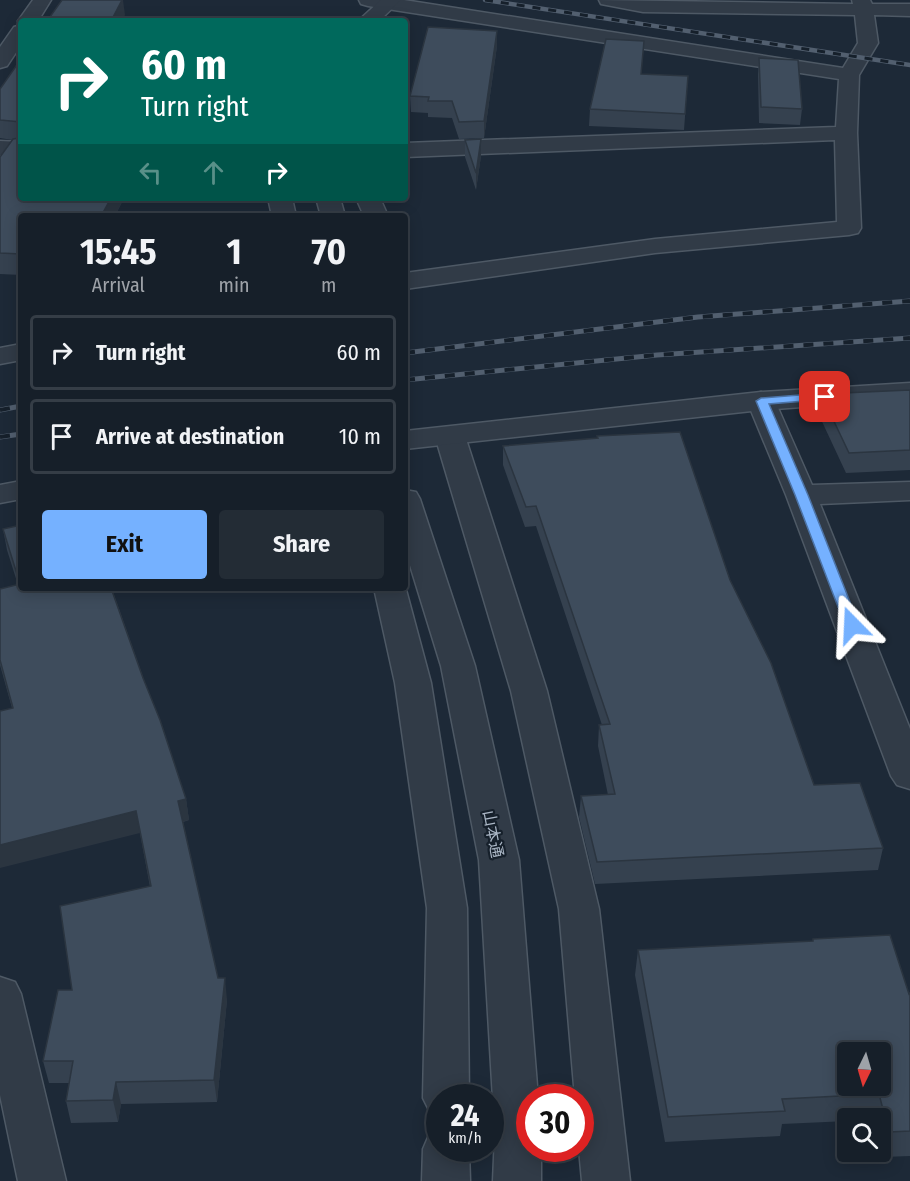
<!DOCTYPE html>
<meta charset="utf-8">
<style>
:root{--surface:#161f29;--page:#232c35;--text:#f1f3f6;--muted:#9ea2a8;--line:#353d46;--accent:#75b1ff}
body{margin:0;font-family:"Fira Sans Condensed","Noto Sans JP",sans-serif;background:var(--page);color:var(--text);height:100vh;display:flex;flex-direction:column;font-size:22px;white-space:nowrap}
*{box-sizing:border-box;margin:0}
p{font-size:20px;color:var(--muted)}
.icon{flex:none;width:33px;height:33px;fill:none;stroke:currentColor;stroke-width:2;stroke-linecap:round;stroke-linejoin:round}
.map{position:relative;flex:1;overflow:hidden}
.details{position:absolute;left:18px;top:213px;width:390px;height:378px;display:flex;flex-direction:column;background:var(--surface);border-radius:6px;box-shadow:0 3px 15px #0003,0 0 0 2px var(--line)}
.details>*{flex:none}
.hud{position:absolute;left:18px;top:18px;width:390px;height:183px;border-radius:6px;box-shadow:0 3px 15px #0003,0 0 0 2px var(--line);background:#00695c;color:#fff;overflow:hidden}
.needle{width:39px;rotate:185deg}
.fabs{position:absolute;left:837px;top:1042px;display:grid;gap:12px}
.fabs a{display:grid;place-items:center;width:54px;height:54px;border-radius:6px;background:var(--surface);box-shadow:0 3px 15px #0003,0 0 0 2px var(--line);font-size:30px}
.speed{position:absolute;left:426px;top:1084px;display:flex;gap:12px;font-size:30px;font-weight:700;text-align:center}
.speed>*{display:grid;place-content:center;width:78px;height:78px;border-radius:50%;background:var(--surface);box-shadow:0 3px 15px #0003,0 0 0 2px var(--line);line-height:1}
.speed small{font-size:15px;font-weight:400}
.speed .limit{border:9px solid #d22;background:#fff;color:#111}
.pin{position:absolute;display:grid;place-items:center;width:51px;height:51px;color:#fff;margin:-26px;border-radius:12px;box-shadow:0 3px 9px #0006}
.me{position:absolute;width:66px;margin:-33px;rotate:339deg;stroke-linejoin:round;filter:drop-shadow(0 0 4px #0008)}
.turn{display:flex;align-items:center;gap:21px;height:126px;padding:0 24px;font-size:27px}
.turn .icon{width:78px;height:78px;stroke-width:2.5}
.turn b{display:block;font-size:42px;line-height:51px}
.lanes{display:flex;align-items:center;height:57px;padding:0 24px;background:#0003;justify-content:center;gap:30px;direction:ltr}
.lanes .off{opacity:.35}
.eta{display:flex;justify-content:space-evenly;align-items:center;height:102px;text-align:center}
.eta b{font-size:36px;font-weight:700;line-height:42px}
.button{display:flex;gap:12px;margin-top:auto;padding:12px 24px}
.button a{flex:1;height:69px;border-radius:6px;background:var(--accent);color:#111;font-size:24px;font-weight:700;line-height:69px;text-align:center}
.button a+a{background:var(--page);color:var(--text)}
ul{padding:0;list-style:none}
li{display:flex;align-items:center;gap:18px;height:75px;margin:0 12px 9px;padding:0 12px;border:3px solid var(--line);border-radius:6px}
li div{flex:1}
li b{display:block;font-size:22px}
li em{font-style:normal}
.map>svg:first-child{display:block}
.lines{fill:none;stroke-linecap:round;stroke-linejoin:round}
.minor-casing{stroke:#4e5965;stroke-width:3}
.tertiary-casing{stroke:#4e5965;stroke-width:3}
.minor{fill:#313b47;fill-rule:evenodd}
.tertiary{fill:#313b47;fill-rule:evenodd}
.rail-far1-casing{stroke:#525f6f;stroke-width:4.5}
.rail-casing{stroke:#525f6f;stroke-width:5}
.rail-far1{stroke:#16202b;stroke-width:3;stroke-dasharray:8;stroke-linecap:butt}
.rail{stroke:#16202b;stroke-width:4;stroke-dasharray:10;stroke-linecap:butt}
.wall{fill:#35414f}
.shaded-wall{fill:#2b3540}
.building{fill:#3e4c5c;stroke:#2b3540;stroke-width:1.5;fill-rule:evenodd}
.route{fill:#75b1ff;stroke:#4c73a6;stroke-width:1.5}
.labels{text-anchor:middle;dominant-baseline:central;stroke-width:4.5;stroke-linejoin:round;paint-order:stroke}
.street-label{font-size:16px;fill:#aab6c5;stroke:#16202b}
</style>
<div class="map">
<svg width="910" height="1181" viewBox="0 0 910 1181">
<rect width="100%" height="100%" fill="#1d2937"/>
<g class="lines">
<defs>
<path id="minor" d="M33 0H51L38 21H21V25L18 21Z
M359 0H404L843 68 858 43 855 15 643 12 601 4 599 0 853 4 852 0H870L872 4H910V16L874 15 878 43 859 75 857 133 861 228 858 233 849 235 655 253 405 289V273L655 239 837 222 835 140 405 157V143L836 127 839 79 368 6 361 4Z
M21 25V45L7 66 0 68V47L14 27Z
M0 141 21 142V156L0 155Z
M268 198H292L296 216H272Z
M356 198H380L388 216H364Z
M21 344V360L0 364V348Z
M761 392 771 395 775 401 812 485 910 482V500L820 504 910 729V789L897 785 891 776 786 495 747 401 751 395Z
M450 427 460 430 465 436 547 691 599 909 630 1181H582L579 1149 580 1098H575L559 909 511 691 435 436 440 430Z
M405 586 431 683 467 908 469 1098H440V1115L430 1112 423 1098 427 908 395 683 374 588H405Z
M0 977 15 982 21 994 66 1181H18L0 1095Z
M440 1131V1149H469L470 1181H422L423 1149 429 1135Z"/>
<path id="tertiary" d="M381 0H401L379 21H358Z
M316 198H340L345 216H321Z
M910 383V399L761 410 405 449V431L761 392Z
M21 481V499L0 503V485Z
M405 490 416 492 420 499 475 666 519 860 538 1098H530V1149H541V1181H493L495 1134 479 860 441 666 405 549Z"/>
</defs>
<!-- minor casing -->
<use href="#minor" class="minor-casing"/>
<!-- tertiary casing -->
<use href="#tertiary" class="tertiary-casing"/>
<!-- minor -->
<use href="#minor" class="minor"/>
<!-- tertiary -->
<use href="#tertiary" class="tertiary"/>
<defs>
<path id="rail-far1" d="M485 0 910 65"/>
<path id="rail" d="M405 353 698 317 910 301
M405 380 657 355 910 338
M0 410 21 406
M0 437 21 434"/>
</defs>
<!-- rail-far1 casing -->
<use href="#rail-far1" class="rail-far1-casing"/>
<!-- rail casing -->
<use href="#rail" class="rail-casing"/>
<!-- rail-far1 -->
<use href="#rail-far1" class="rail-far1"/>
<!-- rail -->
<use href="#rail" class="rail"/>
</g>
<!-- wall -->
<path class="wall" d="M497 46 484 138 459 139 452 118 428 117V113L411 112 410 96Z
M759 58 802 109 800 125 759 123 758 74Z
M21 59V198H124L115 216H21V275L0 274V157L12 140 0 138V89Z
M641 74 688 76 684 130 589 126 590 109Z
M465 140 481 156 476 190 465 157Z
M910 390V470L846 473 818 413 821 394Z
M597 436 730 580 814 785 883 848 878 870 595 884 579 817 581 796 608 795 598 746 599 725H602L536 526 525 527 503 465V446L597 438Z
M3 529 113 592 186 799 189 820 183 822 218 978 227 1000 217 1102 121 1104 118 1122 71 1123 66 1101 69 1083H49L43 1061 72 990 150 887 140 833 12 708 0 665V589L18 585 7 550Z
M813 939 910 993V1156L883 1157 880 1149V1119H848V1121L782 1124 780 1136 665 1142 635 975 638 950 812 942Z"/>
<!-- shaded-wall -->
<path class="shaded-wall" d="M122 0H123L125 15 122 21H111Z
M497 31V46L484 138V121Z
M481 139V156L476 190V173Z
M111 198H124L115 216H101Z
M108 588H133L109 593Z
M186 799 189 820 181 822 178 801Z
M136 811 140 833 0 868V845Z
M225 978 227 1000 217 1102 214 1080Z
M116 1082 121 1104 118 1122 113 1100Z"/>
<!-- building -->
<path class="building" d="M62 0H122L111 21H47Z
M428 27 497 31 484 121 459 122 452 101H428L429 97 410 96Z
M606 39 644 41 641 74 688 76 685 114 590 109Z
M759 58 798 60 802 109 761 107Z
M21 59V122L0 120V89Z
M21 127V198H111L101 216H21V254L0 253V157L13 139 19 138Z
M481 139 476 173 465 140Z
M910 390V450L849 453 821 394Z
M680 432 730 580 771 663 814 785 860 783 883 848 597 862 581 796 615 794 599 725 610 724 536 506 526 507 503 446 598 438 597 436Z
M21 525V588H111L143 678 160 720 186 799 178 801 218 978H225L214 1080 116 1082 113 1100 66 1101 73 1061H43L58 990H72L60 906 151 886 136 811 0 845V711L13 708 0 660V589L20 584 3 529Z
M890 935 909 994 910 993V1131L889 1132 879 1094 782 1099 785 1111 668 1117 638 950 813 941V939ZM848 1053H880V1086H848Z"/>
<!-- route -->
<path class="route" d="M825 393 829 394V399L769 404 808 495 859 625 852 629 845 625 795 495 756 401 761 398Z"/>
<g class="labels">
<!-- street labels -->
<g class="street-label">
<text transform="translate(493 834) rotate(79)">山本通</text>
</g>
</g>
</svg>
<div class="fabs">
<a><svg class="needle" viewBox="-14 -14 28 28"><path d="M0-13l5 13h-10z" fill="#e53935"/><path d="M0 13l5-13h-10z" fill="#9ea2a8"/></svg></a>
<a><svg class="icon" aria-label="search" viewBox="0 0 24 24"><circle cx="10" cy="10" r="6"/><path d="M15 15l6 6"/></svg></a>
</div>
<div class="speed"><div>24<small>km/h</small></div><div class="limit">30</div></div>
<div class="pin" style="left:825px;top:397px;background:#d93025"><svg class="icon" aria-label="arrive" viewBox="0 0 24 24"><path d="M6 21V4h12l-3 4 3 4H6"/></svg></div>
<svg class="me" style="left:852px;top:625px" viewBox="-20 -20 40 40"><path d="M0-17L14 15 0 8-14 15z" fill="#75b1ff" stroke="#fff" stroke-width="4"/></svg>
<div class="hud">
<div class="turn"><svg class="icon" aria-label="right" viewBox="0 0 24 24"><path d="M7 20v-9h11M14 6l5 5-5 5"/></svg><div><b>60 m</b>Turn right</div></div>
<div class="lanes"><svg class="icon off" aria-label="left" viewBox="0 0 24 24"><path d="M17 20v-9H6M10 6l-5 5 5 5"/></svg><svg class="icon off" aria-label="ahead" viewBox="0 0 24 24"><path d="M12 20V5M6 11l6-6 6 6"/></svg><svg class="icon" aria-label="right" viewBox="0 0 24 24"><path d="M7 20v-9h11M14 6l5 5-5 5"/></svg></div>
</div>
<section class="details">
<div class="eta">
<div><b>15:45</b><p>Arrival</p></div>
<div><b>1</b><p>min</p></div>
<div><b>70</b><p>m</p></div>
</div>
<ul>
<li><svg class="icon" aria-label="right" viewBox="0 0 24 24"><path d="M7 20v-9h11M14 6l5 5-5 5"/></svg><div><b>Turn right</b></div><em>60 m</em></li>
<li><svg class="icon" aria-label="arrive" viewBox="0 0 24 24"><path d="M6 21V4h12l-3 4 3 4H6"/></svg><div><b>Arrive at destination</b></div><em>10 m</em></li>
</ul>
<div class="button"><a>Exit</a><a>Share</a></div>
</section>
</div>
